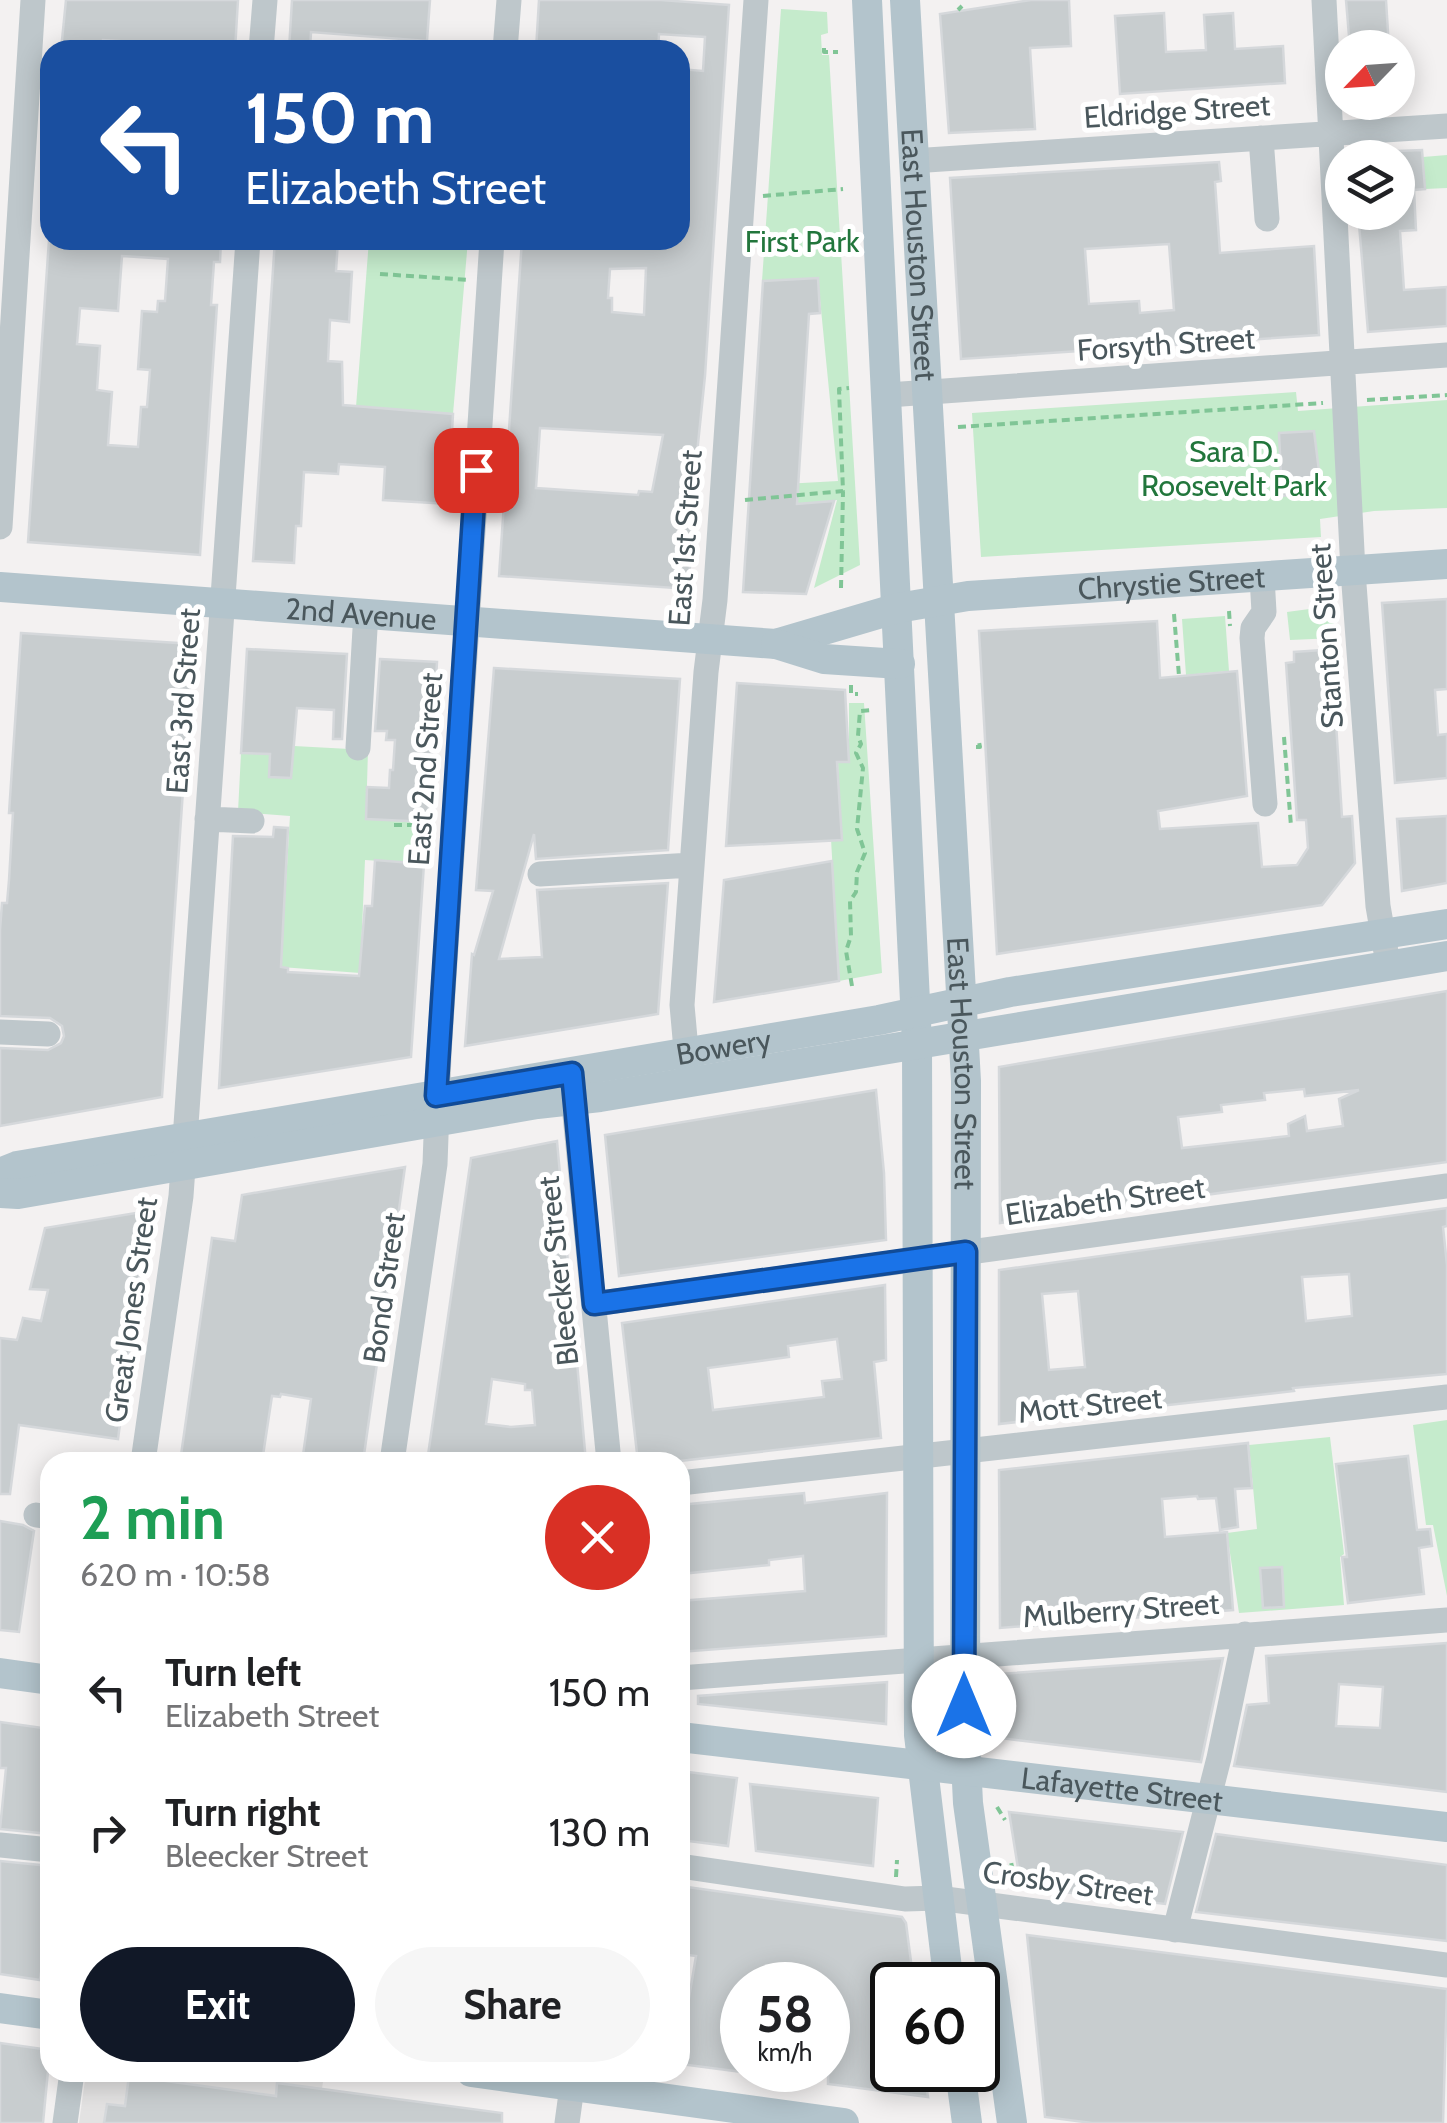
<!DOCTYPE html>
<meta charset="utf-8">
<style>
:root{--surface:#fff;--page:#f6f6f6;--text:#202124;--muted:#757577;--accent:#111827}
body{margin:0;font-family:Cabin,sans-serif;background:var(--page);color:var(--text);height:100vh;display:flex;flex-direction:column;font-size:38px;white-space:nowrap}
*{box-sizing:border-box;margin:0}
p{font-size:32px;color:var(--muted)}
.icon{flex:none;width:55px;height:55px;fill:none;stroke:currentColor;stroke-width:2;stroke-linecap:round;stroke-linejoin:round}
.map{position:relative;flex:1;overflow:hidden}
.panel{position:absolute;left:40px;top:1452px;width:650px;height:630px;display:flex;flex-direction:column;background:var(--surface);border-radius:30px;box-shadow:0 5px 25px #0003}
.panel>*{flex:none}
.banner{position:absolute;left:40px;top:40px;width:650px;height:210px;border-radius:30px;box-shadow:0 5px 25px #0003;background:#1a4fa0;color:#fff;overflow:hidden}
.needle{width:65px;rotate:245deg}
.fabs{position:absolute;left:1325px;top:30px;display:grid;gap:20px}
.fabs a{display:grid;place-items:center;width:90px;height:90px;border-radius:50%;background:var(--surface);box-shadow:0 5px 25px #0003;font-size:50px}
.speed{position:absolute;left:720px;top:1962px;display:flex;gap:20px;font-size:50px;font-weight:700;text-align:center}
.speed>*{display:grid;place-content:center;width:130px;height:130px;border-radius:50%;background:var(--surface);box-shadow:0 5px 25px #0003;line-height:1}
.speed small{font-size:25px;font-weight:400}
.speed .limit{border:5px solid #111;border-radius:15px;background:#fff;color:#111}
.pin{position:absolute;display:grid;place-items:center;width:85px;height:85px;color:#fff;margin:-42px;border-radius:20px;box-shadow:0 5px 15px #0006}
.me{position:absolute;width:110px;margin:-55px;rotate:0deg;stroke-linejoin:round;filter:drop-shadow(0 0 8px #0008)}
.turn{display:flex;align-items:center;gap:35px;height:210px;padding:0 40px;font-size:45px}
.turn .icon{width:130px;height:130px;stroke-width:2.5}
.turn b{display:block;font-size:70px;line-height:85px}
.round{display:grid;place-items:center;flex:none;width:105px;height:105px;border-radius:52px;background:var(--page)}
.head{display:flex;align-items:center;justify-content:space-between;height:170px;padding:0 40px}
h1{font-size:60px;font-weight:700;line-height:75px;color:#1e9e55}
.cta{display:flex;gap:20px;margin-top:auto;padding:20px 40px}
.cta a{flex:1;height:115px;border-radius:60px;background:var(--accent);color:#fff;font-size:40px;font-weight:700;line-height:115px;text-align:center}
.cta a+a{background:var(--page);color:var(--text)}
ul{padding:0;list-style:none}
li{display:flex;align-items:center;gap:30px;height:140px;padding:0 40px}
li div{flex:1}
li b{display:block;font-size:38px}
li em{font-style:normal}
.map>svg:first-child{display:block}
.education{fill:#e3e2e2}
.green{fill:#c5ebcc}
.building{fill:#c8cdcf;stroke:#d5d8db;stroke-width:2.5;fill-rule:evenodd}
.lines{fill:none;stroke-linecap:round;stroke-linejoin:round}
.path{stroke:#80c596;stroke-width:4;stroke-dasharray:8 5;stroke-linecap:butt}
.minor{stroke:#bec7cb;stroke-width:25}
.major{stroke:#b3c4cc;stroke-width:30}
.route-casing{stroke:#114b97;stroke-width:25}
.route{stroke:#1a73e8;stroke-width:18}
.labels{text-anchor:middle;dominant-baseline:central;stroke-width:10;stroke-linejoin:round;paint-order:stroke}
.street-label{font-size:30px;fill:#4a575c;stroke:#fff}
.park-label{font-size:30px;fill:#22763c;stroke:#fff}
</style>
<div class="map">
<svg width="1447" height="2123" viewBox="0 0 1447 2123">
<rect width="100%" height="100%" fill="#f3f1f1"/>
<!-- education -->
<path class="education" d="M307 2072 324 2075 317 2123H79L86 2073Z"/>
<!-- green -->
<path class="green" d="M781 9 827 12 828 33 821 35 822 55H829L860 565 814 588 837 500 748 509 750 486 838 481 818 279 762 281Z
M1447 155V188L1425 189 1423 157Z
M369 240H468L453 414 356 407Z
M1296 392 1298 411 1447 400V508L1374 511 1320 519 1321 537 981 557 972 413Z
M1332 606 1335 638 1290 640 1287 612Z
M1225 616 1229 671 1186 675 1182 619Z
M849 703H864L882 973 839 981 831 839 841 838 838 762 849 761Z
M294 746 368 750 366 819 428 822 430 827 427 864 365 860 360 973 281 967 290 816 238 812 241 753 293 756Z
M1447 1420V1596L1433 1525H1426L1413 1425Z
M1330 1437 1344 1554 1340 1557 1344 1605 1239 1613 1227 1533 1257 1529 1249 1445Z"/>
<!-- building -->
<path class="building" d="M66 0H238L235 50H148V43L103 40 102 50H61Z
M292 0H430L427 41 311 32 310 50H289Z
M539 0H661L729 5 705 376 693 492 689 589 499 576 522 240H680V69L703 71 705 37 659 34 658 50H536ZM646 268 644 315 612 312V298H608L610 269ZM540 428 663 435 652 492 639 491 638 495 536 488Z
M1031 0H1069L1071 46 1030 48 1035 129 949 133 940 14Z
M1346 0H1386L1389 48H1350Z
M1164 13 1166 52 1206 50 1204 15 1233 13 1235 49 1283 46 1285 83 1120 94 1115 16Z
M1422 150 1425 189 1414 190 1416 230 1400 231 1404 290 1447 287V326L1368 332 1358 212H1398V151Z
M1219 162 1221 181 1215 182 1220 253 1314 246 1319 335 961 359 950 178ZM1169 244 1174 310 1140 313 1139 301 1089 304 1085 249Z
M49 240 100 243 101 240H221L220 262H214L211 305H217L200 555 28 542ZM122 256 168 259 165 301H158L157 312 142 311 138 369 150 370 147 407H141L138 447 108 445 112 392 97 390 100 346 77 344 80 308 118 311Z
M275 240H338L336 271 352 272 349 322 330 320 328 361 342 362 343 405 453 414 448 504 383 500 385 467 339 464 338 474 304 472 301 526H296L294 563 253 561Z
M818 278 820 313 809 314 797 504 834 501 806 594 743 592 763 281Z
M1314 431 1320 479 1318 493 1282 496 1279 433Z
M1447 599V689L1435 690 1438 735 1447 734V778L1395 783 1382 603Z
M1157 621 1160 678 1237 671 1247 796 1158 811 1160 829 1258 823 1262 867 1297 865 1308 848 1306 820H1297L1286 663 1294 662V652L1322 650 1323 660H1332L1342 817 1352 816 1355 863 1322 905 997 954 979 631Z
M21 633 193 644 162 1097 0 1126V1048L48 1050 61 1043 64 1036 62 1026 50 1018 0 1016V930L2 903H7L9 880 13 813H9Z
M247 649 347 654 342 739H333L334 710 297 708 291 778 269 777 270 754 241 753Z
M380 659 437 662 428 822 366 819 367 787 389 788 390 770H393L395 740H386L387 731H375Z
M494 668 680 679 668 850 536 859 534 834 499 959 542 957 537 890 668 883 658 1014 465 1046 472 954 474 955 493 891 476 890Z
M737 683 845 690 849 762H837L842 840 726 846Z
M1447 816V883L1402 891 1397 819Z
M274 827 288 828 281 967 288 968V972L359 976 365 906H372L375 860 424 864 411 1057 219 1088 233 836 273 837Z
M832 861 839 981 714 1002 724 880Z
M1447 991V1162L1000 1223 999 1067ZM1304 1089 1305 1096 1359 1090 1339 1099 1343 1126 1307 1131 1305 1116 1288 1124 1289 1136 1182 1148 1178 1117 1222 1112 1221 1105 1265 1100 1264 1093Z
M876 1090 884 1173 886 1240 619 1276 605 1135Z
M557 1141 586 1462H427L471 1158ZM492 1379 525 1384V1390H532L535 1425 511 1427 486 1424Z
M405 1167 363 1462H302L311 1399 281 1394 280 1397 272 1396 262 1462H180L212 1238 235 1241 242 1195Z
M1447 1208V1226L1443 1227 1447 1265V1374L1293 1388 1294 1391 999 1424V1270ZM1349 1274 1352 1316 1306 1321 1302 1277ZM1078 1291 1085 1367 1049 1370 1042 1294Z
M148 1211 118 1439 19 1425 10 1494H0V1338L17 1340 23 1318 41 1321 48 1290 30 1289 45 1228Z
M885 1285 886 1360 874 1362 881 1438 671 1462H638L622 1323ZM837 1339 842 1379 822 1381 824 1397 713 1410 708 1368 789 1357 788 1346Z
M1248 1443 1252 1488 1235 1489 1238 1527 1220 1530 1216 1498 1198 1499 1197 1496 1162 1499 1165 1537 1227 1532 1233 1610 1000 1628 999 1470Z
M1408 1456 1417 1530 1430 1529 1432 1546 1419 1548 1424 1594 1348 1603 1342 1557H1347L1336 1464Z
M804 1493 805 1503 887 1493 886 1636 680 1652V1601L805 1591 803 1556 769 1560V1565L680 1574V1505Z
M0 1521 23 1525 34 1531 19 1632 0 1630Z
M1282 1567 1284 1607 1263 1608 1260 1568Z
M1447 1643V1792L1234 1766 1247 1705 1269 1703 1266 1656ZM1339 1684 1383 1687 1380 1728 1336 1726Z
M1223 1658 1201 1762 1000 1738V1674Z
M887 1682 886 1724 698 1704V1696Z
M0 1722 50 1729V1834L0 1829 6 1768H0Z
M680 1771 737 1778 728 1846 680 1840Z
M750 1784 878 1798 873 1866 756 1851Z
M1009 1812 1183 1832 1165 1904 1021 1887Z
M1216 1834 1447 1865V1941L1196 1912Z
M0 1861 50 1866V1910L40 1980 0 1974Z
M680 1886 902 1917 906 1923 914 1985H892V2070H924L928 2097 828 2084V1985H742V2072L680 2064V1997L689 1998 696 1956 680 1954Z
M1027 1935 1447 1989 1443 2123H1092L1045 2117Z
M0 2043 50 2050 43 2123H0Z
M129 2076 276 2096 277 2083 502 2113V2123H104L107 2104 125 2106Z"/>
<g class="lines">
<!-- path -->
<path class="path" d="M958 10 962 6
M824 48V52H838
M763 196 843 189
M380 274 470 280
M1367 400 1447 395
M958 427 1323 403
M745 500 843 491 839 389 849 388
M841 588 843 492
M1229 611 1230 626
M1174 614 1179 676
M851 685V694H858
M1284 737 1291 826
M976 747H980L979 742
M394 825H432
M852 986 846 951 851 936 850 901 856 892 857 872 865 853 857 829 863 768 856 753 861 744 858 736 860 711 873 710
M992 1734 995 1733
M997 1807 1005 1820
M1008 1868 1012 1867 1011 1862
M896 1877 897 1860"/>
<!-- minor -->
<path class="minor" d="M1324 0 1353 571 1378 906 1386 952
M261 50 265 0
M505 50 509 0
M1261 138 1267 219
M912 161 1447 126
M888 395 1447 355
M0 527 33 0
M1262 577 1264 612 1253 628 1252 638 1265 804
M358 748 366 612
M207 819 252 821
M540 874 692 865
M0 1032 48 1034
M688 1072 682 1005 706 672 715 600 756 0
M572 1084 609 1462
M594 1304 1447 1186
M143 1462 181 1196 248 240
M392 1462 435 1164 439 1054 492 240
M680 1483 1447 1397
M36 1515 50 1517
M680 1678 1447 1620
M0 1845 50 1850
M680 1866 905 1899 938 1898 1447 1965
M1175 1930 1219 1758 1245 1634
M65 2123 72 2072
M567 2123 574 2072"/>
<!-- major -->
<g class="major">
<path d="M867 0 917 1043 919 1735 949 1985"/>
<path id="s1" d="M905 0 966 1081 965 1741 968 1803 1012 2123"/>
<path id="s2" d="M0 587 776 644 898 608 968 596 1447 564"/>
<path d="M776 644 824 659 900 664"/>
<path id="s3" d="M0 1173 17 1166 879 1020 1010 992 1447 924"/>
<path d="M0 1193 18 1194 537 1104 600 1097 1447 956"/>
<path d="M0 1673 50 1680"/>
<path id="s4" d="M680 1737 1447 1827"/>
<path d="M0 2008 50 2015"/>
<path d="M960 2070 967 2123"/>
<path d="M471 2072 844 2123"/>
</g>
</g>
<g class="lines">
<defs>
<path id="route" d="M476 470 436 1096 572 1073 594 1304 966 1252 964 1706"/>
</defs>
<!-- route casing -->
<use href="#route" class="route-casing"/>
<!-- route -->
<use href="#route" class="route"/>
</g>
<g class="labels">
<!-- street labels -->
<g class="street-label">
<text transform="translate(1177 111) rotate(-4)">Eldridge Street</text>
<text stroke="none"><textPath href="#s1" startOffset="255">East Houston Street</textPath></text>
<text transform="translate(1166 344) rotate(-4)">Forsyth Street</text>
<text transform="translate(685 538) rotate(-86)">East 1st Street</text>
<text stroke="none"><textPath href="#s2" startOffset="1180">Chrystie Street</textPath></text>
<text stroke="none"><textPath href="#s2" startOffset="362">2nd Avenue</textPath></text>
<text transform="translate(1326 636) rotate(-94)">Stanton Street</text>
<text transform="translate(183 701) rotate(-86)">East 3rd Street</text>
<text transform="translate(425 769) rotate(-86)">East 2nd Street</text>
<text stroke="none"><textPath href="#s3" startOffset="735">Bowery</textPath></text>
<text stroke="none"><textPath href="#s1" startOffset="1065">East Houston Street</textPath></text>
<text transform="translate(1105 1201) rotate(-8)">Elizabeth Street</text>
<text transform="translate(558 1271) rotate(-96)">Bleecker Street</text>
<text transform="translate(384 1288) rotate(-82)">Bond Street</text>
<text transform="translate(131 1310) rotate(-82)">Great Jones Street</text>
<text transform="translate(1090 1405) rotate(-6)">Mott Street</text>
<text transform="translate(1121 1610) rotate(-4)">Mulberry Street</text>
<text stroke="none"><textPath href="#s4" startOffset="445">Lafayette Street</textPath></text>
<text transform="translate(1068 1883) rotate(8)">Crosby Street</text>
</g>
<!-- park labels -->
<g class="park-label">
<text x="802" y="241">First Park</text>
<text x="1234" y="451">Sara D.<tspan x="1234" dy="34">Roosevelt Park</tspan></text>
</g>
</g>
</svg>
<div class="fabs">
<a><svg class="needle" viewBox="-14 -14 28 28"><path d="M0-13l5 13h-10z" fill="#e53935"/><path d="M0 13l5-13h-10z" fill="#757577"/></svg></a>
<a><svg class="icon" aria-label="layers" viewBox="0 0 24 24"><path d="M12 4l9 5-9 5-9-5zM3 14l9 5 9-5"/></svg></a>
</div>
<div class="speed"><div>58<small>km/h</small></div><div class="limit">60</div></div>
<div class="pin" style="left:476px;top:470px;background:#d93025"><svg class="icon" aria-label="arrive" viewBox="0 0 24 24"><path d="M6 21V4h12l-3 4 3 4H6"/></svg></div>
<svg class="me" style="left:964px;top:1706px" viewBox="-20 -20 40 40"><circle r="19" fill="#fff"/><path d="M0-13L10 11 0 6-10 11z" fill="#1a73e8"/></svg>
<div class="banner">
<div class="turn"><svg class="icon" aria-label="left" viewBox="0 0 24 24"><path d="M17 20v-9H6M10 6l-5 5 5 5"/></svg><div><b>150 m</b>Elizabeth Street</div></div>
</div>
<section class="panel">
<div class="head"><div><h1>2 min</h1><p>620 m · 10:58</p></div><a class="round" style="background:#d93025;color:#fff"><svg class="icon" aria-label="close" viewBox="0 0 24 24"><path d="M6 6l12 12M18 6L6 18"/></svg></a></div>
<ul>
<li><svg class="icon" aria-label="left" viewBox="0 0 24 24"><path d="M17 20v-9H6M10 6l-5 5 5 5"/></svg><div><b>Turn left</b><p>Elizabeth Street</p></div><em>150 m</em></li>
<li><svg class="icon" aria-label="right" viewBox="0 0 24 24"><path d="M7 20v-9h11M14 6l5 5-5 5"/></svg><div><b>Turn right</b><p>Bleecker Street</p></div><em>130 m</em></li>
</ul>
<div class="cta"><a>Exit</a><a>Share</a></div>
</section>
</div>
